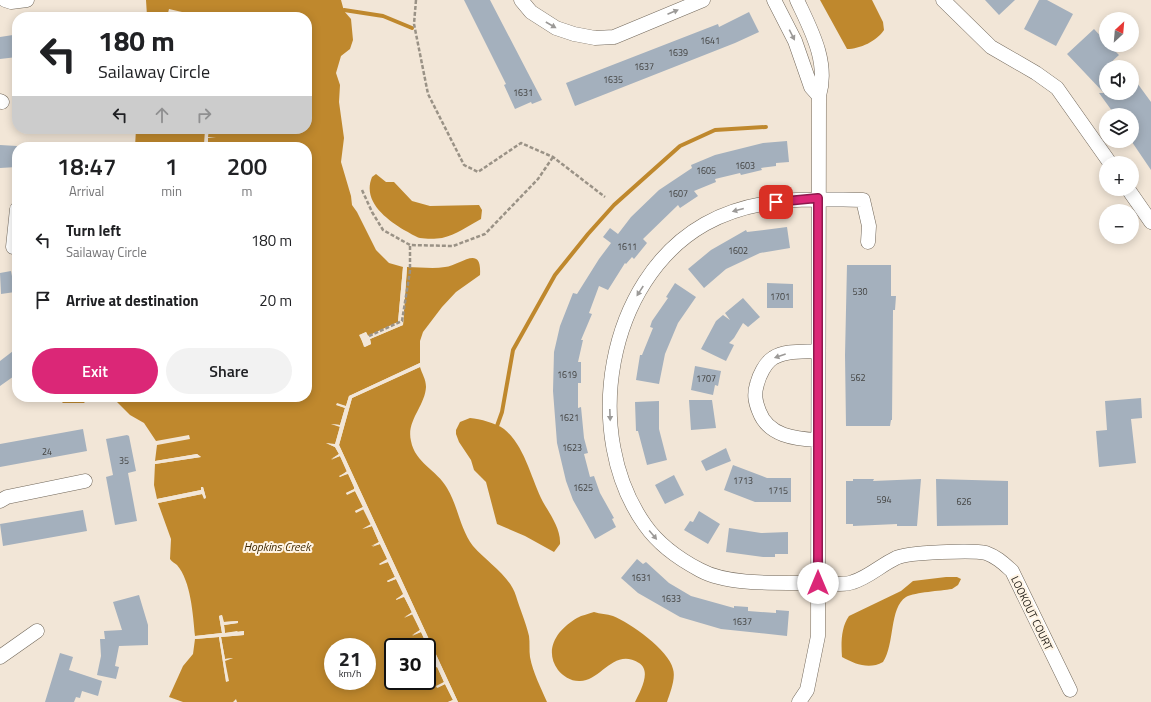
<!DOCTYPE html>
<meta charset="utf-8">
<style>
:root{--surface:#fff;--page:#f2f2f2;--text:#202124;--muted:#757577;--accent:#db2777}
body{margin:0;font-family:"Titillium Web",sans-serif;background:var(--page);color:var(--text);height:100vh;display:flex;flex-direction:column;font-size:15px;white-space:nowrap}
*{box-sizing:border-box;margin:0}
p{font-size:13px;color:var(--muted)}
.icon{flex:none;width:22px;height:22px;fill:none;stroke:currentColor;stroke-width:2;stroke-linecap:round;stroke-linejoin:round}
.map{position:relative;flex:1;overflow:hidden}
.details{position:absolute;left:12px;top:142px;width:300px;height:260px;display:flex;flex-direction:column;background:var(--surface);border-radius:16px;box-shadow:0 2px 10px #0003}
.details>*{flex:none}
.guide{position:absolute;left:12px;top:12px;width:300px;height:122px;border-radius:16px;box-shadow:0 2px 10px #0003;background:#fff;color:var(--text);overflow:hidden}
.needle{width:26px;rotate:26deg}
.tools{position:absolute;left:1099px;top:12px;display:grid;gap:8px}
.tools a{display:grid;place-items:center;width:40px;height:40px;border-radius:50%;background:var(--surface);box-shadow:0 2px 10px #0003;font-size:20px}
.speed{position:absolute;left:324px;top:638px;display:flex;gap:8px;font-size:20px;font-weight:700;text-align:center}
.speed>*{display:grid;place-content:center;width:52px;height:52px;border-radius:50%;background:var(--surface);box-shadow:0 2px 10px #0003;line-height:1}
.speed small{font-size:10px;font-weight:400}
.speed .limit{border:2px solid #111;border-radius:6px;background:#fff;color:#111}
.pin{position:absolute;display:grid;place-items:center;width:34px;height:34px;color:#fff;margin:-17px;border-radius:8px;box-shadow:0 2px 6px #0006}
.me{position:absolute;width:44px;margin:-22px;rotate:0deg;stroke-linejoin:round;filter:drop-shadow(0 0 3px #0008)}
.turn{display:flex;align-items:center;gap:14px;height:84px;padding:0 20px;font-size:18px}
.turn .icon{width:52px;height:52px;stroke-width:2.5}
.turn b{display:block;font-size:28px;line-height:34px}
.lanes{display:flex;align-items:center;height:38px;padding:0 20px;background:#0003;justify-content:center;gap:20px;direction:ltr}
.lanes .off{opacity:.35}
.eta{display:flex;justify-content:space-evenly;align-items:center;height:68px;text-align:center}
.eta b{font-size:24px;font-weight:600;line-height:28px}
.button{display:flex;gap:8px;margin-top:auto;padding:8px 20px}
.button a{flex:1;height:46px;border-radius:24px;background:var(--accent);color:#fff;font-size:16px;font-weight:600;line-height:46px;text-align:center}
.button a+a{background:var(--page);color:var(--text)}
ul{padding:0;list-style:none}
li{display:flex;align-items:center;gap:12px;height:60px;padding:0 20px}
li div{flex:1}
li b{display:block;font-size:15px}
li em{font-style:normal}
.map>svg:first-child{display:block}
.water{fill:#bf882d;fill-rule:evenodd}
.pier{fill:#f2e6d7}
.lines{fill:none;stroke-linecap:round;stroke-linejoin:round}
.stream{stroke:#bf882d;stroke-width:4}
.building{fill:#a4b0bd}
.minor-casing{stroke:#71675a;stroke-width:15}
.path{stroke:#9a9286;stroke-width:2.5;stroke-dasharray:4 2;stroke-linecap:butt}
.minor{stroke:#fff;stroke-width:14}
.oneway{fill:#9b9997}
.route-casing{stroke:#8e194d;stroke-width:10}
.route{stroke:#db2777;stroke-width:7}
.labels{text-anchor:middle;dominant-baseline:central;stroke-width:4;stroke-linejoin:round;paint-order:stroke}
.number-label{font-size:9px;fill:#424240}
.street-label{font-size:11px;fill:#211d17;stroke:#fff4e4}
.water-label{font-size:12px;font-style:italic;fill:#3e2801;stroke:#fff4e4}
</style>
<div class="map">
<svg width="1151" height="702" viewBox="0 0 1151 702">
<rect width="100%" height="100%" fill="#f2e6d7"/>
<!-- water -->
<path class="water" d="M146 0H341L344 11 351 19 353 40 350 49 341 56 336 73 340 85 339 102 344 138 341 162 351 196 352 205 357 212 376 250 389 263 403 267 398 322 368 336 366 332 360 335 364 347 371 344 370 339 403 325 407 267C419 267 433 269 445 267 460 266 482 243 480 275L456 292 442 307 423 332 420 341V363L349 396 346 406 337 405 345 408 340 425 331 424 340 426 335 445 326 443 335 447 339 454 331 459 340 456 347 472 339 476 340 477 348 473 354 487 355 489 346 493 347 494 355 491 363 507 355 511 356 512 363 509 371 525 363 529 372 526 379 542 372 547 380 544 388 560 379 564 388 562 395 577 387 581 388 582 396 579 404 594 396 599V600L404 596 412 613 404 617 412 614 420 630 412 635 421 632 428 647H393V681H427V650L429 649 436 665 428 669 437 666 444 682 437 688 445 684 453 700 448 702H237L236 699 233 702H183L169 697 183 666 193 654 195 639 219 637 226 681 225 660 233 658 225 659 221 637 244 635V631L225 633 224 625 238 623V621L223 622 222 615 219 616 222 633 195 636C193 615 191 581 177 565 175 563 172 562 170 559L171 539 158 503 202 494 206 498 203 487 201 490 157 499 154 485 155 464 201 457 197 454 155 461 157 445 190 439 189 435 156 441 144 423 130 415 112 397H307V147H208V138L216 137H208L209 129H307V17H181L182 12 169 9 167 17H149L147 16ZM333 647H367V681H333Z
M820 0H872L883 22 884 30C877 41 860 49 847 49Z
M136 129 205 130 204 144 198 145 204 146V147H135Z
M376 174 386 182H394L412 201 430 206 479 205 482 210 481 219C468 226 456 235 442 238 436 239 426 239 420 238 415 237 409 232 404 230 386 219 362 201 372 177Z
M420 367C422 374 426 379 426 387 425 406 406 421 411 441 415 463 437 470 447 488 458 506 460 529 473 546 487 562 510 576 516 596 520 609 526 623 529 636 530 643 529 650 530 657 533 673 541 688 547 702H458L339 445 352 398Z
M57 397H89L84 403H63Z
M470 418C480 419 496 423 504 429 525 446 531 479 543 502 550 514 561 529 560 544L554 552 525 536 497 524 486 482 474 470 471 460 459 442 456 434V430L460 422Z
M946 577H957L961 579 958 585 952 589C940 591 916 592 906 597 889 608 895 644 883 662 869 670 855 664 842 657 841 644 841 627 849 616L901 591 913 581Z
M594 612C600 614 607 614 613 616 630 623 669 650 673 669 676 678 670 693 667 702H635C640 692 652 671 639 663 613 647 601 682 579 681 570 681 563 676 558 670 543 649 558 629 577 618 582 615 589 614 594 612Z"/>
<!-- pier -->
<path class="pier" d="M403 267H407L403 325 370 339 371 344 365 347 359 335 366 332 368 336 398 322Z
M422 362 420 365 422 366 352 398 339 445 458 702H448L453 700 445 684 437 688 436 686 444 682 437 667 429 670 436 664 429 649 427 650 428 647 421 632 412 636 420 630 413 614 404 618 412 612 404 597 396 600 403 594 396 579 388 582 387 581 395 577 388 562 380 565 379 564 387 559 380 544 371 546 379 542 372 526 362 529 371 524 364 509 356 513 355 511 363 507 355 491 347 495 346 493 354 489V487L348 474 339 477 347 471 340 456 331 460 339 454 335 447 326 443 335 444 340 427 331 424 340 425 345 408 336 405 337 403 346 406 349 396Z
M197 454 201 457 155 464V461Z
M201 487H203L206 498 204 499 202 494 158 503 157 499 201 490Z
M222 615 224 622 238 621V623L224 625 225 633 237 631 238 632 244 631V635L221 637 225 659 233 658 225 661 229 681 226 682 219 637 195 639V636L222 633 219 616Z"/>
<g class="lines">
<!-- stream -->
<path class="stream" d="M344 10 383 16 412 28
M497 426 502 412 513 350 555 275 588 234 614 205 680 146 715 130 766 127"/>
</g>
<!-- building -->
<path class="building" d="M464 0H490L542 100 532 104 531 102 515 109 504 85 506 84Z
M985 0H1015L999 15Z
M1039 0H1047L1073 14 1056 46 1024 29Z
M749 12 759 32 735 43 575 106 566 83 718 24 719 27Z
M1094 29 1106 42V45H1109L1119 55 1106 67V93H1132V76L1151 102V170L1132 142V115H1115L1099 93H1104L1067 54Z
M13 35 17 36V57L0 59V37Z
M787 141 789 162 776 163V166L761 168 762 170 741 175 740 173 715 179 716 182 694 191 698 196 680 208 678 205 643 239 647 243 634 259 632 257 626 264 625 263 608 290 599 286 589 313 592 314 581 340H583L578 362H581V383H578V408L581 407 584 438 588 453 584 454 590 477 594 476 600 493 614 518 612 519 616 527 595 539 573 500 566 481 557 443 553 391 554 352 560 326 573 293 577 294 599 259 611 243 603 237 610 228 618 234 631 217 659 190 692 168 691 165 715 155 763 143Z
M0 145 17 146V167L0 168Z
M787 227 790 248 760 253 726 269 704 288 688 269 711 250 746 230 747 232Z
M847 265H891V296H896L895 310H893L892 420H891L890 426H846L845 355Z
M11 271 15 292 1 294 0 273Z
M675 283 696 297 678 323 665 354 659 384 636 380 640 355H642L653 328 650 327 652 321 668 298 666 297Z
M767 283 793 284V308H767Z
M743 298 760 317 748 327 743 323 734 338 729 343 734 345 726 361 701 349 716 321 723 315 730 320 725 313Z
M17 348V374L0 386V361Z
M695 366 721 371 718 386 715 385 713 395 691 390Z
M1141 398 1142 418 1131 419 1136 463 1099 467 1096 431 1107 430 1105 401Z
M689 400H712L716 428 691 430Z
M659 401V429L667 460 647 465 638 431H636L635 402Z
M83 429 87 451 0 467V444Z
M127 435 129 436 136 471 128 473 137 521 115 525 106 477 113 475 106 439Z
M726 448 731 461 706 471 701 461Z
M733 465 767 478H791V502H755L724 490Z
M674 475 684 495 665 504 655 485Z
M853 479H874L873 481 921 479 917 526H897V524L853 526V524H846V481H853Z
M936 479 1008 481V525L937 526Z
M83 510 87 531 3 546 0 524Z
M699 511 720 524 708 544 684 530 690 521 693 522Z
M729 528 761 533 788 532V554H775V557H763L726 552Z
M637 559 643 564 646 562 669 583 691 596 734 608V606L748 607V611L776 613V610L789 611 787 636 721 629 680 617 638 593 621 578Z
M139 595 148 625V645L119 646 115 666 119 667 116 679 97 675 101 656 100 639H105L104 631 122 630 113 602Z
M60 653 73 657 69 670 102 681 98 696 82 691 80 698 76 697 74 702H45Z"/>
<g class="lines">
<defs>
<path id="minor" d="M5 0 11 2 27 0
M521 0 531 12 556 28 574 34 595 38 614 37 703 0
M774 0 795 41 811 87 819 96
M797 0C811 30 829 62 819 96L818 636 807 690 799 702
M943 0 991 47 1036 73 1057 88 1110 163
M0 101 2 102
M1128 189 1151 222
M868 242 869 226 863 200C809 198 753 197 705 224 606 280 581 435 645 525 659 545 679 559 700 570 731 587 787 582 821 583 831 583 844 586 853 582 869 577 881 565 896 558 907 552 974 550 986 553 997 557 1003 563 1012 571L1070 690
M13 247 17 209
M818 440C795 439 768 436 759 411 755 401 754 394 757 384 759 376 765 363 773 358 785 350 804 352 818 351
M0 501 7 497 85 481
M0 657 37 631"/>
</defs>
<!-- minor casing -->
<use href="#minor" class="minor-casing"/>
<!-- path -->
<path class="path" d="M416 0 414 24 428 94 464 165 478 172 521 143 553 157 605 197
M362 190 372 212 383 230 410 245 453 246 485 234 538 179 553 157
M369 336 402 321 410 271V245"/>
<!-- minor -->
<use href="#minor" class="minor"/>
</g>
<!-- one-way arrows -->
<defs><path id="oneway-solid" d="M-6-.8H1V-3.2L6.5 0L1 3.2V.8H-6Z"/></defs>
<g class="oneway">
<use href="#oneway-solid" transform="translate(673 12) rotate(-23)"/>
<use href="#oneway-solid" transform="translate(551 25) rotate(30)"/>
<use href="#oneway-solid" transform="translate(792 35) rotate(63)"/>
<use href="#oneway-solid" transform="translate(738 210) rotate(165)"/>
<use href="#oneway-solid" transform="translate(640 291) rotate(123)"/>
<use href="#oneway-solid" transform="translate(780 356) rotate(161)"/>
<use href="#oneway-solid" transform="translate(610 415) rotate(88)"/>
<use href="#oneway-solid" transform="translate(653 535) rotate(50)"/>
</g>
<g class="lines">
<defs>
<path id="route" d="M776 202 818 198V583"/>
</defs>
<!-- route casing -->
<use href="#route" class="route-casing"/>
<!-- route -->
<use href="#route" class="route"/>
</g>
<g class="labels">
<!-- number labels -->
<g class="number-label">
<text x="710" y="40">1641</text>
<text x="678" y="52">1639</text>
<text x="644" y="66">1637</text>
<text x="613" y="79">1635</text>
<text x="523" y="92">1631</text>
<text x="745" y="165">1603</text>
<text x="706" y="170">1605</text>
<text x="678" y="193">1607</text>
<text x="627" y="246">1611</text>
<text x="738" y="250">1602</text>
<text x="860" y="291">530</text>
<text x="780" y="296">1701</text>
<text x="567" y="374">1619</text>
<text x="858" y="377">562</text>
<text x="706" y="378">1707</text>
<text x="569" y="417">1621</text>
<text x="572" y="447">1623</text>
<text x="47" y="451">24</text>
<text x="124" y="460">35</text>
<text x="743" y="480">1713</text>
<text x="583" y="487">1625</text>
<text x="778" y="490">1715</text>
<text x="884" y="499">594</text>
<text x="964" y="501">626</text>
<text x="641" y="577">1631</text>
<text x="671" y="598">1633</text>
<text x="742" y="621">1637</text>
</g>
<!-- street labels -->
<g class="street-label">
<text transform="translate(1032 613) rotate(64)">LOOKOUT COURT</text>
</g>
<!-- water labels -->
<g class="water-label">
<text x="277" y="546">Hopkins Creek</text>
</g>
</g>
</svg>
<div class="tools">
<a><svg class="needle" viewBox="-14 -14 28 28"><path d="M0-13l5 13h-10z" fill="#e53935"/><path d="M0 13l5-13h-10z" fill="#757577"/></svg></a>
<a><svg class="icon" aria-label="sound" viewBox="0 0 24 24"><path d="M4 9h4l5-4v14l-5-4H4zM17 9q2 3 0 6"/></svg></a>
<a><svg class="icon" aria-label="layers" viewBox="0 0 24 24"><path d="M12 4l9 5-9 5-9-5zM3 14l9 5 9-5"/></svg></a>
<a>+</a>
<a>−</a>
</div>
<div class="speed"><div>21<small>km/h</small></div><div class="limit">30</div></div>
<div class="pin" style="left:776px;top:202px;background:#d93025"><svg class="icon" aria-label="arrive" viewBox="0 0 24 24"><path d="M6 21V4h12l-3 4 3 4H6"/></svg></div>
<svg class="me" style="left:818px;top:583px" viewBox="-20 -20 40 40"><circle r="19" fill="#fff"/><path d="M0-13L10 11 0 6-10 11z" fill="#db2777"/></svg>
<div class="guide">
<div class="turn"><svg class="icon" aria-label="left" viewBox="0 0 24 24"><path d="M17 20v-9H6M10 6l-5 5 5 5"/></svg><div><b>180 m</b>Sailaway Circle</div></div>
<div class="lanes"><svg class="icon" aria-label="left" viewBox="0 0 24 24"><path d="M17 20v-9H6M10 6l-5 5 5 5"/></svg><svg class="icon off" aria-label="ahead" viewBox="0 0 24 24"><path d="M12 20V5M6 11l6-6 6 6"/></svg><svg class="icon off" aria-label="right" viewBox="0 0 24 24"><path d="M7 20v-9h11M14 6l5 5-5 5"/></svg></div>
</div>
<section class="details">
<div class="eta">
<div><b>18:47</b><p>Arrival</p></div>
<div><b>1</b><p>min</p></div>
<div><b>200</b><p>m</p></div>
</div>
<ul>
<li><svg class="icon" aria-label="left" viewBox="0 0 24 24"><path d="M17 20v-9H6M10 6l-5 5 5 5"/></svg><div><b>Turn left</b><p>Sailaway Circle</p></div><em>180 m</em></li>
<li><svg class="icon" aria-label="arrive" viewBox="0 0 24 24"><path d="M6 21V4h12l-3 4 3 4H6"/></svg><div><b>Arrive at destination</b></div><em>20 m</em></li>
</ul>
<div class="button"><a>Exit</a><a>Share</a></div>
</section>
</div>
